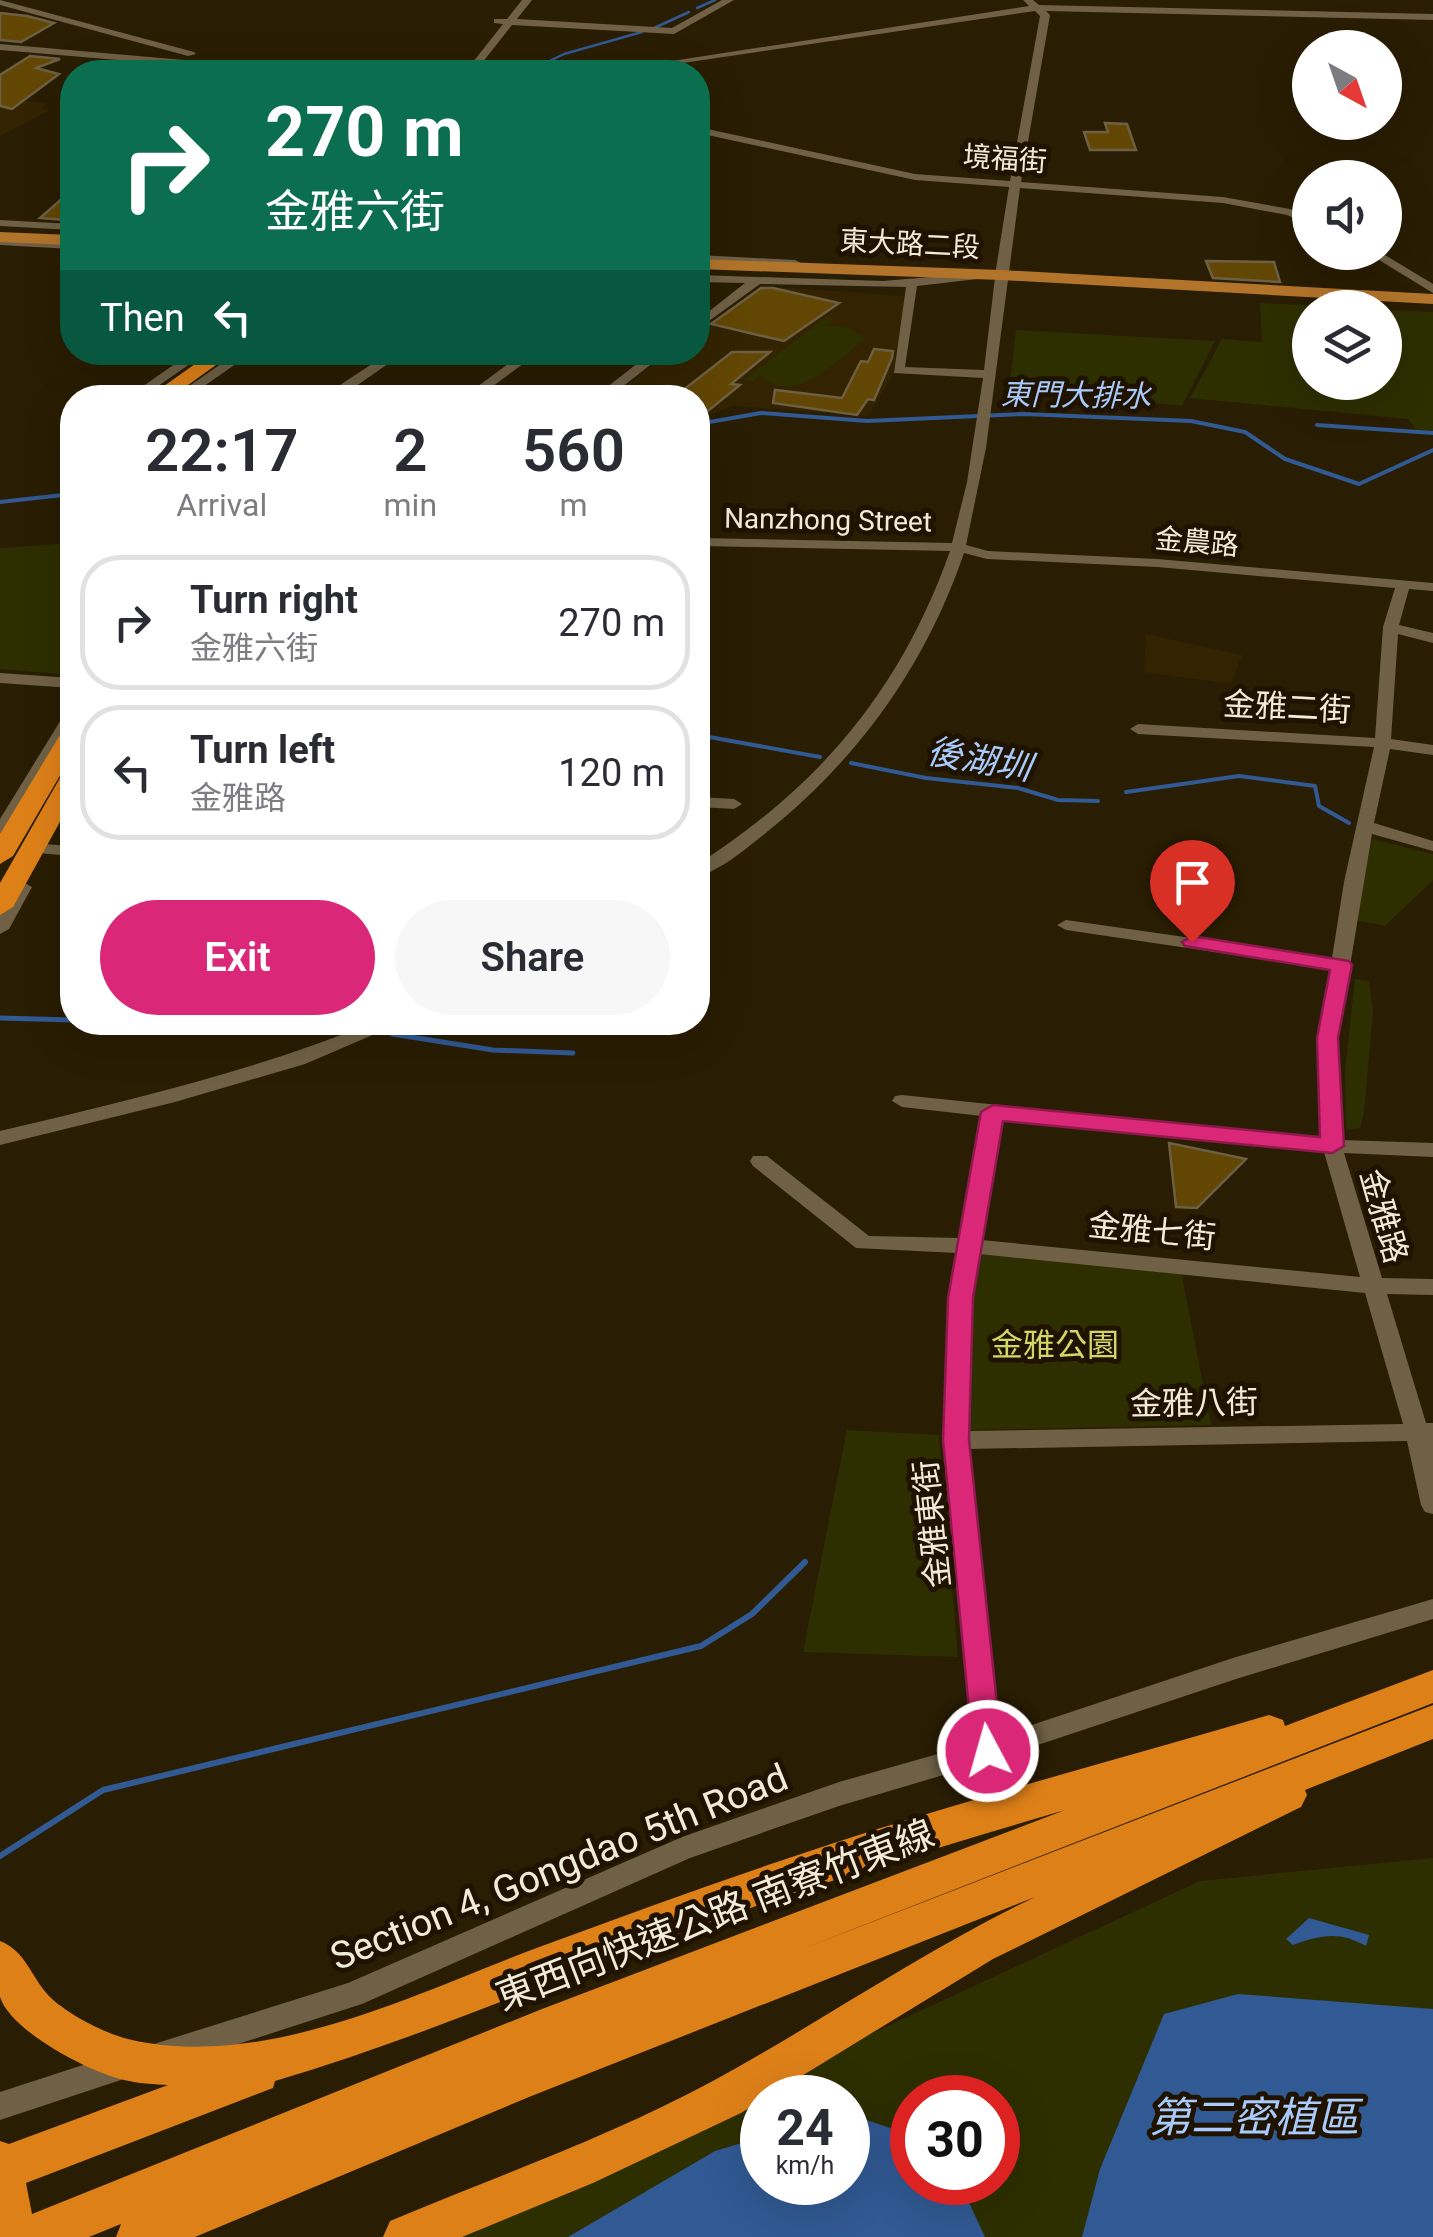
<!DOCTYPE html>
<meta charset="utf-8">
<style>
:root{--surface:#fff;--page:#f7f7f7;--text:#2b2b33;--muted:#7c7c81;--line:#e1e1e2;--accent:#db2777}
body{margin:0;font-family:Roboto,"Noto Sans TC",sans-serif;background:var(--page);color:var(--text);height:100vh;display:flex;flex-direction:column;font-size:38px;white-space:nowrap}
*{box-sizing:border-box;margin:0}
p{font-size:32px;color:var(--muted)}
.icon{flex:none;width:55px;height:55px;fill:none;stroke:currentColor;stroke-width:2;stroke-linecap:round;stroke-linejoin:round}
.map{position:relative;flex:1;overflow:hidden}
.panel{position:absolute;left:60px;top:385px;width:650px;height:650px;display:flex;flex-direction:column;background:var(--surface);border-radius:40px;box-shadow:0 10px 40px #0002}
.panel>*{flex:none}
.banner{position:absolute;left:60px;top:60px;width:650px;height:305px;border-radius:40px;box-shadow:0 10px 40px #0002;background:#0b6e4f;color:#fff;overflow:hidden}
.needle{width:65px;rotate:140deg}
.buttons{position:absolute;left:1292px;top:30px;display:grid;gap:20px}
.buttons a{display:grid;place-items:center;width:110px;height:110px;border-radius:50%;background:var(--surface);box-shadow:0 10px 40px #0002;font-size:50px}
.speed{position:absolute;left:740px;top:2075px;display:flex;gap:20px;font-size:50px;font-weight:700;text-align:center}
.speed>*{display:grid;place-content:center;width:130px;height:130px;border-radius:50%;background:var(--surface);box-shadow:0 10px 40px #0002;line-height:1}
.speed small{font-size:25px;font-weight:400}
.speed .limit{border:15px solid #d22;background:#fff;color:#111}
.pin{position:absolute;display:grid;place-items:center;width:85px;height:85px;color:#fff;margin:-102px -42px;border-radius:50% 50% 50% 0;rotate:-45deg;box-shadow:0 0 10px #0007}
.pin .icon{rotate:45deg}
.me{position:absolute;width:110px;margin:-55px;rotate:354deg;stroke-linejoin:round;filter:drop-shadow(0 0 8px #0008)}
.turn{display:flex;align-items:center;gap:35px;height:210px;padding:0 40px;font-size:45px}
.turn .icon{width:130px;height:130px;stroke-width:2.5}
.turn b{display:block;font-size:70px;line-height:85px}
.then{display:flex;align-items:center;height:95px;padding:0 40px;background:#0003;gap:20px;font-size:38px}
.eta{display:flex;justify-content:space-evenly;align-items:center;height:170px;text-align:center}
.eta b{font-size:60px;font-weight:600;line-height:70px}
.action{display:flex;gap:20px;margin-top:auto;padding:20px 40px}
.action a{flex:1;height:115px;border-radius:60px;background:var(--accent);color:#fff;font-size:40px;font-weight:600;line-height:115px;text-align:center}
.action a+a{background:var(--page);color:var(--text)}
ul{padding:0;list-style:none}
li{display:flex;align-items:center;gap:30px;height:135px;margin:0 20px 15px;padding:0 20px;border:5px solid var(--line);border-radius:40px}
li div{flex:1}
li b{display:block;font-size:38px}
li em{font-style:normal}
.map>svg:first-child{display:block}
.built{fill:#332301}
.green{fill:#2d2f00;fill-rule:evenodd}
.water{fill:#315993}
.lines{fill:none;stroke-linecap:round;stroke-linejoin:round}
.stream-far3{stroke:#315993;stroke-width:2.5}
.stream-far2{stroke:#315993;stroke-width:4}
.stream-far1{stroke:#315993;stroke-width:5}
.stream{stroke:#315993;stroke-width:6}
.building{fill:#624603;stroke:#6d5f43;stroke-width:2.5}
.minor{fill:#706146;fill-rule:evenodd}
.major{fill:#b2742a;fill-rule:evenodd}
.highway{fill:#de8018;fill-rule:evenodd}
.route{fill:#db2777;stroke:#8e194d;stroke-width:2.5}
.labels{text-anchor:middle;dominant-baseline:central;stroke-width:10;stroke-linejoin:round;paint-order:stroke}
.far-street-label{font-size:28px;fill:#f2eada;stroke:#1f1300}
.far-water-label{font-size:30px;font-style:italic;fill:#a8cafd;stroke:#1f1300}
.street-label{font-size:32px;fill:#f2eada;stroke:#1f1300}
.park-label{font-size:32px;fill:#d0d769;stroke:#1f1300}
.water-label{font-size:35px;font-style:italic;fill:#a8cafd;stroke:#1f1300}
.near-street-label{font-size:38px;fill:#f2eada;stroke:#1f1300}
.near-water-label{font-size:42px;font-style:italic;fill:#a8cafd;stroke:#1f1300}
</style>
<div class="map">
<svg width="1433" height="2237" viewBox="0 0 1433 2237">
<rect width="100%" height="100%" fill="#291d03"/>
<!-- built -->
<path class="built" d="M0 96 48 104 42 108 50 110 0 136Z
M761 286 906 296 894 373 868 416 733 406 698 419V398H609L669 353 698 352V332Z
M1146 634 1242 655 1231 684 1144 672Z"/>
<!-- green -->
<path class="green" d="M1260 303 1343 307 1310 308V382H1385V310L1433 312V431H1417L1408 419 1190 398 1222 339 1262 342Z
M826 317 834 319 827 326 848 327 865 339C840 358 792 410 761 375L753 381 744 380Z
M1016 330 1215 341 1182 406 1121 399 1087 387 1008 400Z
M72 543V675L0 669V548Z
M1372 839 1433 854V880L1385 926 1355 920Z
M1355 979 1369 981 1373 1011 1364 1113 1360 1128 1346 1130 1345 1069Z
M979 1254 1181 1271 1211 1425 968 1430 970 1300Z
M847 1430 939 1435 958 1657 803 1652Z
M1433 1858V2237H434L1200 1881ZM762 2098H848V2182H762ZM912 2098H998V2182H912Z"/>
<!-- water -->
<path class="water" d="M1309 1918 1369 1935 1366 1946C1339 1931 1321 1935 1293 1945L1286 1939Z
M1238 1994 1433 2009V2237H1082L1100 2169 1164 2014Z
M848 2114 912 2135V2182L960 2183 985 2237H568L715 2151 762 2137V2182H848Z"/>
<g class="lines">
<!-- stream-far3 -->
<path class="stream-far3" d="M697 8 715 0
M654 28 689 12
M527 72 564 54 642 32"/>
<!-- stream-far2 -->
<path class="stream-far2" d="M698 424 761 413 867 421 1024 414 1191 421 1245 432 1285 459 1359 484 1433 450
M1317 425 1433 433
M0 502 72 494
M698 735 820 757
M851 763 926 778 1018 788 1058 800 1098 801
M1126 792 1239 776 1315 786 1319 806 1349 823"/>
<!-- stream-far1 -->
<path class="stream-far1" d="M0 1018 72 1020
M136 1022 356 1030
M392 1034 493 1050 573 1053"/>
<!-- stream -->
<path class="stream" d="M0 1856 103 1790 701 1646 752 1614 805 1562"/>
</g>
<!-- building -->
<path class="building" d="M0 13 27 16 54 23 21 42 0 40Z
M30 56 60 59 36 68 59 74 12 109 0 106V75Z
M1105 123 1127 124 1136 150H1090L1084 132H1108Z
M72 190V214L66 220 40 218Z
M1206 261 1274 262 1280 282 1213 278Z
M761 288H773L839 303 784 341 711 324Z
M874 349 893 351 892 358 874 400 868 399 857 415 773 403 775 390 842 398 861 361 868 362Z
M732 352H770L731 384 740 385 698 419V398H673Z
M1169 1143 1246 1159 1197 1208 1176 1207Z"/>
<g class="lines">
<!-- minor -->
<path class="minor" d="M0 0 194 52 196 54 188 56 0 5Z
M522 0H532L517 19 672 28 722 0H734L674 34 512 25 475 72H465L503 24 494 23V19H507Z
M1023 0H1033L1039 5 1433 14V20L1046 11 1050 15 1021 182 1223 197 1290 209 1310 218V225L1287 215 1223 203 1020 188 986 448 966 545 988 551 1157 559 1433 583V591L1409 589 1399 625 1433 633V643L1398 634 1391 739 1433 745V755L1390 749 1374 823 1433 841V851L1372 834 1338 1038 1342 1140 1433 1143V1157L1344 1153 1382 1278 1433 1279V1295L1387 1294 1426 1423H1433V1514L1425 1512 1421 1505 1407 1441 968 1449 999 1736 1236 1657 1433 1599V1619L1236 1679 987 1762 839 1806 690 1858 362 2004 164 2068 154 2064 149 2054 154 2044 348 1983 682 1837 839 1782 973 1744C958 1582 928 1415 957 1253L856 1248 753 1166 750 1161 753 1156H767L869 1236 960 1238 982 1116 902 1107 892 1101 895 1096 902 1095 1322 1138 1318 1038 1330 969 1066 930 1057 925 1066 920 1332 958 1344 882 1374 747 1138 734 1130 729 1138 724 1375 738 1383 627 1395 588 1157 567 987 559 964 553C925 667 857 761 762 836 744 850 720 871 698 876V864C821 785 901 689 950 551L698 546V538L952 543 967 482 983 378 894 373 906 287 760 284 698 329V320L745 283 698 282V275L883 281 990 272 995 275 1009 187 915 180 698 133V127L915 174 1010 181 1040 16 1035 11 622 72H601L1029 6ZM995 277 984 370 905 367 917 286ZM1002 1118 1324 1152 1360 1277 981 1240ZM979 1254 1365 1293 1403 1424 968 1431 971 1299Z
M0 44 288 69 293 72H260L0 50Z
M0 220 72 224V230L0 226Z
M0 239 72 243V249L0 245Z
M1366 252H1380L1433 284V293Z
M698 255 795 260 801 263 795 266 698 261Z
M192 352H207L141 398H126Z
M238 352H253L187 398H172Z
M390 352H405L339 398H328V393Z
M524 352H539L477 398H462Z
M652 352H667L608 398H593Z
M0 673 72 678V688L0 683Z
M72 710V727L9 833 0 838V819L64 715Z
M698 797 734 799 742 804 734 809 698 807Z
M44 844 72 846V856L38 853 35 849 38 845Z
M23 882 32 887 9 929 0 934V913L17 883Z
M375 1022H403L305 1064 175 1102 0 1145V1131C130 1100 251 1072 375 1022Z
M492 1022H512V1026L502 1032 495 1030Z
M126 2051 136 2055 141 2065 136 2075 0 2120V2092Z"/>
<!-- major -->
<path class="major" d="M0 232 72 235V245L0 242Z
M698 259 1001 270 1433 294V304L1001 280 698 269Z"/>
<!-- highway -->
<path class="highway" d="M212 352H234L170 398H147Z
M72 728V755L13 856 0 864V834L60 735Z
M72 771V800L13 907 0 915V883L60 778Z
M1433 1670V1703L797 1951 1433 1705V1739L1305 1790 1307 1795 1301 1807 993 1959 741 2113 593 2183 462 2237H383L390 2221C497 2176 609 2137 711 2082 821 2022 923 1951 1035 1897L529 2097 195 2237H116L121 2224 89 2237H0V2141L9 2144 168 2085C155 2084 141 2084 129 2081 94 2075 11 2032 0 1997 0 1982 0 1957 0 1941 26 1951 31 1977 49 1996 67 2014 104 2033 128 2039 264 2072 418 1992 542 1946 639 1910 736 1875 834 1843 978 1796 1124 1758 1269 1715L1283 1720 1285 1726ZM1065 1810 542 2009 32 2214 26 2183 273 2088 275 2081C411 2041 542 1984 675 1935 803 1887 934 1849 1065 1810Z"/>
</g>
<!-- route -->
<path class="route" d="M1192 936 1349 961 1352 965 1338 1038 1344 1146 1332 1153 1003 1121 973 1298 969 1440 1002 1751 998 1760 988 1764 977 1760 973 1751 943 1440 948 1298 981 1112 993 1105 1320 1137 1317 1038 1330 970 1185 946 1182 942Z"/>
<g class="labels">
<!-- far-street labels -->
<g class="far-street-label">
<text transform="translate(1005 159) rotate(4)">境福街</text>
<text transform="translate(910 244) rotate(3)">東大路二段</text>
<text transform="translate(828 520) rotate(1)">Nanzhong Street</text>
<text transform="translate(1197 542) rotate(5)">金農路</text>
</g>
<!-- far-water labels -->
<g class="far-water-label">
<text transform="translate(1076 395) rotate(1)">東門大排水</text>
</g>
<!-- street labels -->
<g class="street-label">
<text transform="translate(1287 707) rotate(3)">金雅二街</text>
<text transform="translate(1384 1216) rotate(74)">金雅路</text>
<text transform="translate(1152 1231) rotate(6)">金雅七街</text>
<text transform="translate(1194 1403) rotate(-1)">金雅八街</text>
<text transform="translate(932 1524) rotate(-96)">金雅東街</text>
</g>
<!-- park labels -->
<g class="park-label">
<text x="1055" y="1345">金雅公園</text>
</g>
<!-- water labels -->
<g class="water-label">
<text transform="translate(979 760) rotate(10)">後湖圳</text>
</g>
<!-- near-street labels -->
<g class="near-street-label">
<text transform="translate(559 1867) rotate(-22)">Section 4, Gongdao 5th Road</text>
<text transform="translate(715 1915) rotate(-21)">東西向快速公路 南寮竹東線</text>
</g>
<!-- near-water labels -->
<g class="near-water-label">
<text x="1254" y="2117">第二密植區</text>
</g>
</g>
</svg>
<div class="buttons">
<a><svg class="needle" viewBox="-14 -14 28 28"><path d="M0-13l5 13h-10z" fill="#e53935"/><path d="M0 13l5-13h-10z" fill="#7c7c81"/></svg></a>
<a><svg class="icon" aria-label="sound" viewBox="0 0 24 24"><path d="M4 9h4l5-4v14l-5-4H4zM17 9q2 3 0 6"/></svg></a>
<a><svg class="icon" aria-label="layers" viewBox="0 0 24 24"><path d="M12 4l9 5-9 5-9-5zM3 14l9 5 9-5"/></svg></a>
</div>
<div class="speed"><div>24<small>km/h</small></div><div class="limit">30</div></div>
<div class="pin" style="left:1192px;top:942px;background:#d93025"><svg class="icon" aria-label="arrive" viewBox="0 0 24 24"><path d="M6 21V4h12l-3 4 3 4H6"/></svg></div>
<svg class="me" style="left:988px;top:1751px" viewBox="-20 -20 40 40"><circle r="17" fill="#db2777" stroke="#fff" stroke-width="3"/><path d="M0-11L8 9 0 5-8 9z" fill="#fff"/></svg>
<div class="banner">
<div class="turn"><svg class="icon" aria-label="right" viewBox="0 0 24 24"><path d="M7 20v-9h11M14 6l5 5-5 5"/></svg><div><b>270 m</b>金雅六街</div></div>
<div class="then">Then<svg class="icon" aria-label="left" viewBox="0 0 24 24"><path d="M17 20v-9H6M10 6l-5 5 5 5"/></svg></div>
</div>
<section class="panel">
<div class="eta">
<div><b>22:17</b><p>Arrival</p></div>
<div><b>2</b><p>min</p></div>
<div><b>560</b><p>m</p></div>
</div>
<ul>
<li><svg class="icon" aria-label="right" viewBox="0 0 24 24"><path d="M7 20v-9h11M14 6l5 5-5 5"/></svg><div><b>Turn right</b><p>金雅六街</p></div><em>270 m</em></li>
<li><svg class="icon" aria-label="left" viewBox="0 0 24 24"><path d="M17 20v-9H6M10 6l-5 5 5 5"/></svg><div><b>Turn left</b><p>金雅路</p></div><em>120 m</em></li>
</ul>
<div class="action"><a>Exit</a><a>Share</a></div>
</section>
</div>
